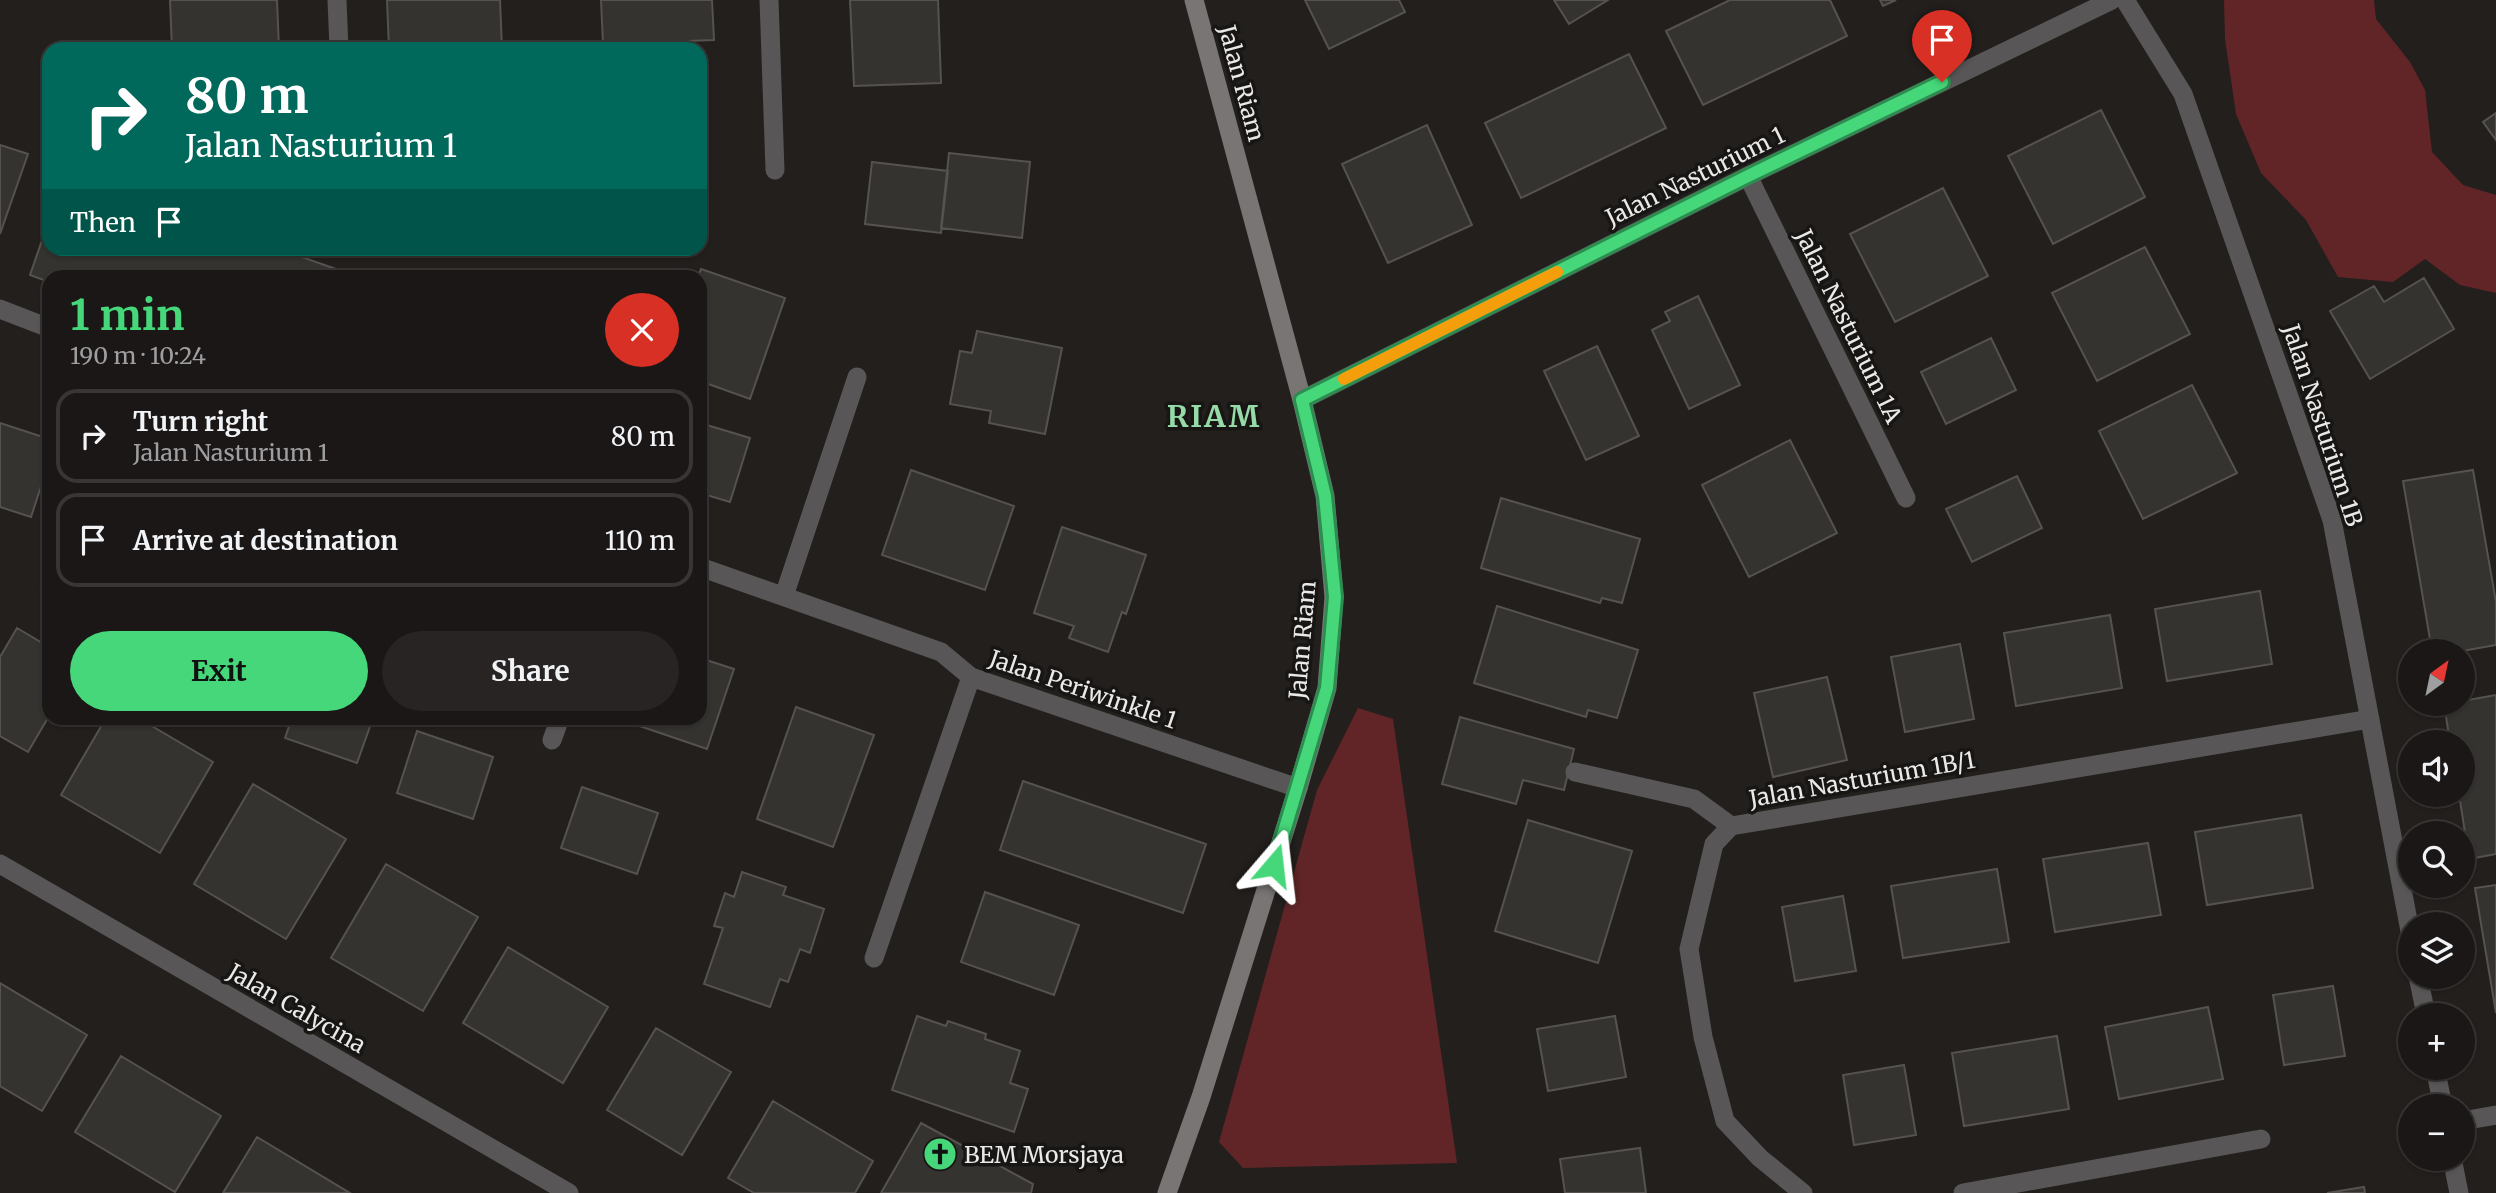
<!DOCTYPE html>
<meta charset="utf-8">
<style>
:root{--surface:#1a1716;--page:#272423;--text:#f1f3f6;--muted:#9f9fa1;--line:#383635;--accent:#45d77a}
body{margin:0;font-family:Merriweather,serif;background:var(--page);color:var(--text);height:100vh;display:flex;flex-direction:column;font-size:26px;white-space:nowrap}
*{box-sizing:border-box;margin:0}
p{font-size:23px;color:var(--muted)}
.icon{flex:none;width:38px;height:38px;fill:none;stroke:currentColor;stroke-width:2;stroke-linecap:round;stroke-linejoin:round}
.map{position:relative;flex:1;overflow:hidden}
.drawer{position:absolute;left:42px;top:270px;width:665px;height:455px;display:flex;flex-direction:column;background:var(--surface);border-radius:21px;box-shadow:0 2px 5px #0004,0 0 0 2px var(--line)}
.drawer>*{flex:none}
.hud{position:absolute;left:42px;top:42px;width:665px;height:214px;border-radius:21px;box-shadow:0 2px 5px #0004,0 0 0 2px var(--line);background:#00695c;color:#fff;overflow:hidden}
.needle{width:46px;rotate:33deg}
.fabs{position:absolute;left:2398px;top:639px;display:grid;gap:14px}
.fabs a{display:grid;place-items:center;width:77px;height:77px;border-radius:50%;background:var(--surface);box-shadow:0 2px 5px #0004,0 0 0 2px var(--line);font-size:35px}
.pin{position:absolute;display:grid;place-items:center;width:60px;height:60px;color:#fff;margin:-72px -30px;border-radius:50% 50% 50% 0;rotate:-45deg;box-shadow:0 0 7px #0007}
.pin .icon{rotate:45deg}
.me{position:absolute;width:77px;margin:-38px;rotate:17deg;stroke-linejoin:round;filter:drop-shadow(0 0 5px #0008)}
.turn{display:flex;align-items:center;gap:24px;height:147px;padding:0 28px;font-size:32px}
.turn .icon{width:91px;height:91px;stroke-width:2.5}
.turn b{display:block;font-size:49px;line-height:60px}
.then{display:flex;align-items:center;height:66px;padding:0 28px;background:#0003;gap:14px;font-size:26px}
.round{display:grid;place-items:center;flex:none;width:74px;height:74px;border-radius:37px;background:var(--page)}
.headline{display:flex;align-items:center;justify-content:space-between;height:119px;padding:0 28px}
h1{font-size:42px;font-weight:700;line-height:52px;color:var(--accent)}
.cta{display:flex;gap:14px;margin-top:auto;padding:14px 28px}
.cta a{flex:1;height:80px;border-radius:42px;background:var(--accent);color:#111;font-size:28px;font-weight:700;line-height:80px;text-align:center}
.cta a+a{background:var(--page);color:var(--text)}
ul{padding:0;list-style:none}
li{display:flex;align-items:center;gap:21px;height:94px;margin:0 14px 10px;padding:0 14px;border:4px solid var(--line);border-radius:21px}
li div{flex:1}
li b{display:block;font-size:26px}
li em{font-style:normal}
.map>svg:first-child{display:block}
.green{fill:#622527}
.building{fill:#353330;stroke:#55524f;stroke-width:2}
.lines{fill:none;stroke-linecap:round;stroke-linejoin:round}
.minor{stroke:#585656;stroke-width:19}
.secondary{stroke:#787574;stroke-width:19}
.route-casing{stroke:#2d8c4f;stroke-width:18}
.route{stroke:#45d77a;stroke-width:12}
.slow{stroke:#f59e0b;stroke-width:12}
.labels{text-anchor:middle;dominant-baseline:central;stroke-width:7;stroke-linejoin:round;paint-order:stroke}
.street-label{font-size:23px;fill:#ebe9e7;stroke:#181614}
.poi-label{font-size:23px;fill:#ebe9e7;stroke:#181614;text-anchor:start}
.district-label{font-size:30px;font-weight:bold;letter-spacing:2px;fill:#96dba7;stroke:#181614}
</style>
<div class="map">
<svg width="2496" height="1193" viewBox="0 0 2496 1193">
<rect width="100%" height="100%" fill="#221f1d"/>
<!-- green -->
<path class="green" d="M2224 0H2374L2376 19 2410 62 2425 90 2432 152 2463 185 2496 195V293L2460 285 2425 259 2393 282 2338 277 2306 220 2261 173 2236 114 2225 39Z
M1358 708 1393 719 1457 1163 1243 1168 1219 1142 1317 790Z"/>
<!-- building -->
<path class="building" d="M170 0H277L279 49H172Z
M387 0H500L502 49H389Z
M601 0H712L714 40 603 44Z
M850 0H938L941 83 854 86Z
M1305 0H1399L1405 12 1329 49Z
M1554 0H1608L1569 24Z
M1730 0H1830L1847 36 1703 105 1666 31Z
M1880 0H1896L1883 6Z
M1629 54 1666 128 1521 198 1485 123Z
M2101 110 2145 197 2053 244 2008 156Z
M2496 113V140L2483 122Z
M700 114 703 186H700Z
M1427 125 1472 225 1388 263 1342 164Z
M0 145 28 154 0 234Z
M949 153 1030 162 1022 238 941 228Z
M872 162 948 171 941 233 865 224Z
M1943 188 1988 276 1895 322 1850 234Z
M49 220V248H276L356 276H49V282L30 275Z
M2145 247 2190 334 2097 381 2052 293Z
M701 269 785 298 750 399 700 381V276H698Z
M2424 278 2454 329 2370 379 2330 311 2374 286 2384 302Z
M1698 296 1740 385 1689 409 1652 330 1670 321 1665 312Z
M977 331 1062 348 1045 434 989 423 991 411 950 404 960 351 972 353Z
M1991 338 2016 390 1946 424 1921 372Z
M1597 346 1639 436 1586 460 1544 371Z
M2192 385 2237 473 2143 519 2099 431Z
M0 423 49 439V462L31 517 0 507Z
M700 423 750 438 730 502 700 493Z
M1790 440 1837 533 1749 577 1702 485Z
M911 470 1014 506 985 590 882 555Z
M2473 470 2496 602V645L2462 651H2432L2403 481Z
M2017 476 2042 528 1972 562 1946 509Z
M1501 498 1640 539 1622 603 1602 598 1600 603 1481 568Z
M1062 527 1146 555 1126 614 1122 612 1108 652 1069 638 1074 626 1034 613Z
M49 565V593L41 588Z
M2260 591 2272 664 2167 681 2155 609Z
M1497 606 1638 650 1617 718 1588 710 1586 717 1474 683Z
M2110 615 2122 688 2016 706 2004 633Z
M17 628 49 647V716L28 752 0 736V657Z
M1960 644 1974 719 1905 732 1891 657Z
M700 658 734 669 707 749 616 718H700Z
M1827 677 1847 760 1773 777 1754 693Z
M2496 695V854L2469 859 2459 794H2462V742H2450L2444 704H2462V701Z
M796 707 874 735 833 847 757 819Z
M1460 717 1574 749 1564 790 1523 780 1516 804 1442 784Z
M106 718H138L213 762 160 853 61 795Z
M292 718H373L357 763 285 738Z
M417 731 493 757 473 819 397 793Z
M1023 781 1206 844 1183 913 1000 850Z
M253 784 346 839 286 939 194 884Z
M582 787 658 813 637 874 561 848Z
M2301 815 2313 888 2207 905 2195 832Z
M1528 820 1632 851 1598 963 1495 931Z
M2148 843 2161 915 2055 932 2043 859Z
M386 864 478 917 423 1011 331 958Z
M1997 869 2009 942 1903 958 1891 886Z
M742 872 786 887 783 895 824 909 810 953 800 949 788 982 780 979 770 1007 704 984 723 928 714 926 725 893 734 897Z
M2496 885V1013L2475 888Z
M985 892 1079 925 1054 995 961 962Z
M1843 896 1856 971 1795 981 1782 907Z
M508 947 608 1007 563 1083 463 1023Z
M0 983 87 1035 42 1111 0 1086Z
M2333 986 2345 1056 2284 1065 2273 995Z
M2208 1007 2223 1079 2119 1099 2105 1027Z
M917 1016 946 1026 948 1021 986 1034 985 1039 1020 1051 1010 1083 1028 1089 1014 1132 892 1090Z
M1615 1016 1626 1077 1548 1091 1537 1029Z
M656 1028 731 1072 682 1155 607 1110Z
M2057 1036 2069 1109 1964 1126 1952 1053Z
M121 1056 221 1116 175 1192 75 1132Z
M1904 1065 1916 1135 1854 1145 1843 1075Z
M773 1101 873 1161 855 1193H754L728 1178Z
M921 1123 1033 1184 1031 1193H881Z
M257 1137 350 1193H223Z
M1640 1148 1646 1193H1565L1560 1159Z
M2364 1187 2365 1193H2327Z"/>
<g class="lines">
<!-- minor -->
<path class="minor" d="M337 0 339 49
M769 0 775 170
M2125 0 2183 94 2332 520 2410 931
M1748 176 1906 498
M0 309 49 328
M1302 400 1748 176 2112 0
M700 567 941 652 971 677 1298 788
M784 596 857 377
M552 740 560 718
M1575 772 1694 799 1731 826
M0 864 569 1193
M874 958 971 677
M2418 976 2426 1015
M2435 1068 2443 1106
M2462 1121 2496 1115
M2452 1158 2459 1193
M1803 1193 1760 1158 1725 1121 1703 1037 1689 949 1714 844 1731 826 2370 719
M1963 1193 2261 1139"/>
<!-- secondary -->
<path class="secondary" d="M1167 1193 1201 1097 1298 788 1327 688 1334 597 1325 496 1302 400 1194 0"/>
</g>
<g class="lines">
<defs>
<path id="route" d="M1274 865 1327 688 1335 597 1325 496 1302 400 1748 176 1942 82"/>
</defs>
<!-- route casing -->
<use href="#route" class="route-casing"/>
<!-- route -->
<use href="#route" class="route"/>
<!-- slow -->
<path class="slow" d="M1344 379 1557 272"/>
</g>
<!-- icons -->
<defs>
<symbol id="church-disc" viewBox="-11 -11 22 22"><circle r="9.5" fill="#45d77a" stroke="#181614"/><path d="M-1.2-6h2.4v3.5h3.3v2.4h-3.3V6h-2.4V-.1h-3.3v-2.4h3.3Z" fill="#111"/></symbol>
</defs>
<g fill-rule="evenodd">
<use href="#church-disc" x="921" y="1135" width="38" height="38"/>
</g>
<g class="labels">
<!-- street labels -->
<g class="street-label">
<text transform="translate(1242 83) rotate(75)">Jalan Riam</text>
<text transform="translate(1695 176) rotate(-26)">Jalan Nasturium 1</text>
<text transform="translate(1849 326) rotate(64)">Jalan Nasturium 1A</text>
<text transform="translate(2323 425) rotate(72)">Jalan Nasturium 1B</text>
<text transform="translate(1302 640) rotate(-85)">Jalan Riam</text>
<text transform="translate(1083 689) rotate(19)">Jalan Periwinkle 1</text>
<text transform="translate(1862 779) rotate(-10)">Jalan Nasturium 1B/1</text>
<text transform="translate(297 1008) rotate(30)">Jalan Calycina</text>
</g>
<!-- poi labels -->
<g class="poi-label">
<text x="964" y="1154">BEM Morsjaya</text>
</g>
<!-- district labels -->
<g class="district-label">
<text x="1214" y="416">RIAM</text>
</g>
</g>
</svg>
<div class="fabs">
<a><svg class="needle" viewBox="-14 -14 28 28"><path d="M0-13l5 13h-10z" fill="#e53935"/><path d="M0 13l5-13h-10z" fill="#9f9fa1"/></svg></a>
<a><svg class="icon" aria-label="sound" viewBox="0 0 24 24"><path d="M4 9h4l5-4v14l-5-4H4zM17 9q2 3 0 6"/></svg></a>
<a><svg class="icon" aria-label="search" viewBox="0 0 24 24"><circle cx="10" cy="10" r="6"/><path d="M15 15l6 6"/></svg></a>
<a><svg class="icon" aria-label="layers" viewBox="0 0 24 24"><path d="M12 4l9 5-9 5-9-5zM3 14l9 5 9-5"/></svg></a>
<a>+</a>
<a>−</a>
</div>
<div class="pin" style="left:1942px;top:82px;background:#d93025"><svg class="icon" aria-label="arrive" viewBox="0 0 24 24"><path d="M6 21V4h12l-3 4 3 4H6"/></svg></div>
<svg class="me" style="left:1274px;top:865px" viewBox="-20 -20 40 40"><path d="M0-17L14 15 0 8-14 15z" fill="#45d77a" stroke="#fff" stroke-width="4"/></svg>
<div class="hud">
<div class="turn"><svg class="icon" aria-label="right" viewBox="0 0 24 24"><path d="M7 20v-9h11M14 6l5 5-5 5"/></svg><div><b>80 m</b>Jalan Nasturium 1</div></div>
<div class="then">Then<svg class="icon" aria-label="arrive" viewBox="0 0 24 24"><path d="M6 21V4h12l-3 4 3 4H6"/></svg></div>
</div>
<section class="drawer">
<div class="headline"><div><h1>1 min</h1><p>190 m · 10:24</p></div><a class="round" style="background:#d93025;color:#fff"><svg class="icon" aria-label="close" viewBox="0 0 24 24"><path d="M6 6l12 12M18 6L6 18"/></svg></a></div>
<ul>
<li><svg class="icon" aria-label="right" viewBox="0 0 24 24"><path d="M7 20v-9h11M14 6l5 5-5 5"/></svg><div><b>Turn right</b><p>Jalan Nasturium 1</p></div><em>80 m</em></li>
<li><svg class="icon" aria-label="arrive" viewBox="0 0 24 24"><path d="M6 21V4h12l-3 4 3 4H6"/></svg><div><b>Arrive at destination</b></div><em>110 m</em></li>
</ul>
<div class="cta"><a>Exit</a><a>Share</a></div>
</section>
</div>
